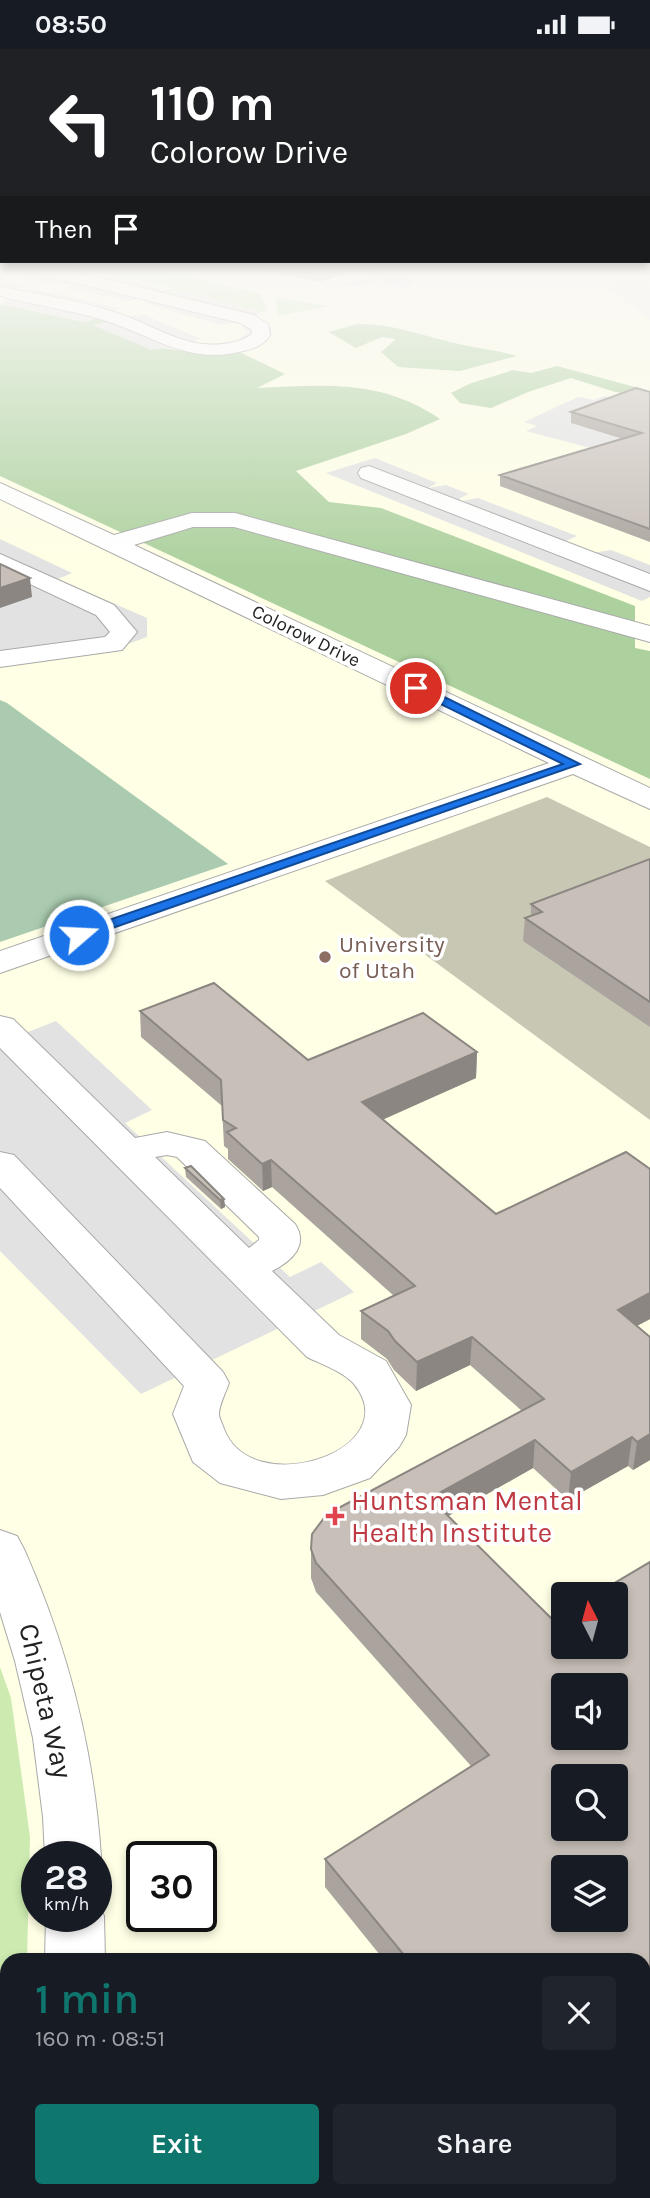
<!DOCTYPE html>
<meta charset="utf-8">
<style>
:root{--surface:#171b24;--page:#20242c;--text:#f1f3f6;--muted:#9ea1a6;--accent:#0f766e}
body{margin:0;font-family:Karla,sans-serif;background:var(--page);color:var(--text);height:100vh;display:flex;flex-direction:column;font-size:26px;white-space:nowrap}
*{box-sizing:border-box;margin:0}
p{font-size:23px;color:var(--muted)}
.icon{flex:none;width:38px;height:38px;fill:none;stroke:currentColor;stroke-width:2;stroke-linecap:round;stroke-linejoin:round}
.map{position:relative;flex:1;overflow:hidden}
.details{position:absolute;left:0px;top:1904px;width:651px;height:245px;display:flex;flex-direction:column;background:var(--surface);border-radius:21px 21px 0 0;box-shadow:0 4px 10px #0003}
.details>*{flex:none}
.guide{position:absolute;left:0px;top:0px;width:651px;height:214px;box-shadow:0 4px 10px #0003;background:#202124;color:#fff;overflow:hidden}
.needle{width:46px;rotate:354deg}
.tools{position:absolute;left:551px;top:1533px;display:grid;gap:14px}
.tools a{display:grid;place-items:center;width:77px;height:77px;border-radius:7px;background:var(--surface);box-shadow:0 4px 10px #0003;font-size:35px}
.speed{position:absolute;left:21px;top:1792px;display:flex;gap:14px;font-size:35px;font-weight:700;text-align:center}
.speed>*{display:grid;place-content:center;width:91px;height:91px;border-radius:50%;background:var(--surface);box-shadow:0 4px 10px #0003;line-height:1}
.speed small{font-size:18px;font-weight:400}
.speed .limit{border:4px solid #111;border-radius:10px;background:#fff;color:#111}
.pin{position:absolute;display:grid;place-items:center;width:60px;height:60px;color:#fff;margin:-30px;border:4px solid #fff;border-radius:50%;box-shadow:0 2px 7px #0007}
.me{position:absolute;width:77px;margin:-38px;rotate:71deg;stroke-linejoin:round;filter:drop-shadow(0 0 5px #0008)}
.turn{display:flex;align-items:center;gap:24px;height:147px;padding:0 35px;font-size:32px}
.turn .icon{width:91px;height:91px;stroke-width:2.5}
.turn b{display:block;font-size:49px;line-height:60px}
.then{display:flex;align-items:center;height:66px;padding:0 35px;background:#0003;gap:14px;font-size:26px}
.round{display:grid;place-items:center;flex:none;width:74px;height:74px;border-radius:7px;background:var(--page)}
.head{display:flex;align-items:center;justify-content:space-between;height:119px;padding:0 35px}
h1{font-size:42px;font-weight:600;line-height:52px;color:var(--accent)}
.action{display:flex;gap:14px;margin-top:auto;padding:14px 35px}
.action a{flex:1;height:80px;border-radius:7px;background:var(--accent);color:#fff;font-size:28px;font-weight:600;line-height:80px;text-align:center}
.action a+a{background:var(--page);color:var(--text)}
.status{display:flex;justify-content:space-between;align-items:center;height:49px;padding:0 35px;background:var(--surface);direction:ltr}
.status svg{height:19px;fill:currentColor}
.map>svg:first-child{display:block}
.education{fill:#ffffe5;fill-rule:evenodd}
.construction{fill:#c7c7b4}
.grass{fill:#cdebb0}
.forest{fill:#add19e}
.cemetery{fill:#aacbaf}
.parking{fill:#e2e2e2}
.plaza{fill:#dddde8}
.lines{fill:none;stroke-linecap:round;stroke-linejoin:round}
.minor-casing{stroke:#a9a9a9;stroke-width:2}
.minor{fill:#fff;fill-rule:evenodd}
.wall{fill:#aba49e;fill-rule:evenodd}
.shaded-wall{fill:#8b8681}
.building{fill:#c7bfb8;stroke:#8b8681;stroke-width:2;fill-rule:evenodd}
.route{fill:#1a73e8;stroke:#114b97;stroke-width:2}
.education-dot{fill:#8d6e63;stroke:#fff;stroke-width:2.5}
.health-dot{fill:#e0444e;stroke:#fff;stroke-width:2.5}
.labels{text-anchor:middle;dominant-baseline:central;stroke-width:7;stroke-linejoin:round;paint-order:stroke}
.far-street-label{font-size:19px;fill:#222;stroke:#fff}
.education-label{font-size:23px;fill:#785e54;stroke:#fff;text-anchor:start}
.near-health-label{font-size:28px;fill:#be3a42;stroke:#fff;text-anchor:start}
.near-street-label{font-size:28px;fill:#222;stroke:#fff}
</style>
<div class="status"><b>08:50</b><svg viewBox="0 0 49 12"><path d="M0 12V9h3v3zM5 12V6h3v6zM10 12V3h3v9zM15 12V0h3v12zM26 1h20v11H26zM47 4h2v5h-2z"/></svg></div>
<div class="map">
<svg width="650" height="2149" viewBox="0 0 650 2149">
<rect width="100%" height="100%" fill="#f2efe9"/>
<!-- education -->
<path class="education" d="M0 219H572L614 242 650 271V2149H0ZM564 1545H616V1598H564ZM564 1636H616V1689H564ZM564 1727H616V1780H564ZM37 1808H96V1867H37ZM142 1808H201V1867H142ZM564 1818H616V1871H564ZM7 1911H644V2142H7Z"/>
<!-- construction -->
<path class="construction" d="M547 748 650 798V1071L325 832Z"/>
<!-- grass -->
<path class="grass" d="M94 219H154L261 245 267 262 261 263 185 242 171 246 158 243 175 239 107 225Z
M276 249 329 257 277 267Z
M0 1618 11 1649 30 1788 27 1911H7V2103L0 2129Z"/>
<!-- forest -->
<path class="forest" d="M0 255 84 273 96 269 104 270 162 299 202 305 235 301 285 325 257 339C324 336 382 330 440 370L406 385 296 422 329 453 381 459 635 557V599L650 602V730L0 427Z
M357 275C396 275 422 287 459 295 479 300 498 301 517 307L460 322 398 318 381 303 396 290 382 288 356 299 329 283Z
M557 317 650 342V348L615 343 571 329 528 343 491 359 460 354 451 344 469 335 513 321 531 324Z"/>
<!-- cemetery -->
<path class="cemetery" d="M0 651 7 654 228 815 0 893Z"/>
<!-- parking -->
<path class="parking" d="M0 219H71L88 224 78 227 93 229 99 227 165 239 157 242 171 246 185 242 195 244 262 264 254 267 267 274 273 283 263 293 202 305 166 299 151 301 93 276 107 273 104 270 96 269 84 273 0 255 10 250 0 247V231L25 237 13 241 29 244 36 241 121 259 112 263 128 268 144 266 201 290 189 293 206 297 235 293 249 283 238 273 221 276 146 254 152 252 140 249 131 252 66 239 73 236 58 233 46 235 0 222Z
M604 347 650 357 575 376 650 388 598 401 526 382 537 377 524 373 578 348 594 351Z
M375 409 437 434 428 439 446 436 469 445 460 449 461 452 478 449 577 487 566 492 593 504 611 501 650 516V548L642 552 326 424Z
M0 490 72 524 58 530 147 569V588L112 601 0 618Z
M56 972 152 1061 125 1074 290 1228 321 1213 354 1243 141 1345 0 1202V994Z"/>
<!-- plaza -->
<path class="plaza" d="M382 219 381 225 410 228 415 232 406 238 369 234 357 237 342 236 359 230 395 235 340 220Z"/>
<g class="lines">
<defs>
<path id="minor" d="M28 219H60L254 266 268 275 270 286C263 298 252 300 239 303 187 316 148 284 100 270 67 260 33 256 0 247V237C39 246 79 251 117 264 146 273 173 292 204 295 219 297 238 294 251 286L252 281 240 274 31 223Z
M369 417 650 525V542L361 429 358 424 361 419Z
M0 434 114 486 192 464H235L650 577V593L234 478H193L134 496 650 739V760L573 725 0 924V902L549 714 0 450Z
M0 505 114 556 137 583 122 601 0 618V602L105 588 110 583 96 566 0 521Z
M0 967 13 970 135 1089 167 1083 205 1092 295 1175C309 1196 292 1212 272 1222L339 1286 386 1312 411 1356 406 1386 399 1398 370 1429 323 1446 281 1450 220 1434 193 1413 173 1365 184 1337 0 1139V1103L14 1106 223 1323 229 1334C226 1343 219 1356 219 1365 219 1369 223 1376 224 1380 252 1453 408 1401 354 1335 344 1323 321 1315 307 1308L0 999ZM167 1106 177 1108 259 1188V1191L249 1199 155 1108Z
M0 1481 17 1487 24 1500C68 1599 94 1700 101 1808L96 1819V1808H45L43 1768 33 1689 15 1612 0 1563Z
M96 1850 104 1867 105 1911H45L46 1867H96Z
M15 2142H79L77 2149H13Z"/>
</defs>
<!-- minor casing -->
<use href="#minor" class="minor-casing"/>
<!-- minor -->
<use href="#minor" class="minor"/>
</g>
<!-- wall -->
<path class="wall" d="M256 219H362L318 233Z
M650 343V493L500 437V426L623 390 571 374V363Z
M650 810V978L523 892 525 869 531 867V855Z
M214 934 308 1011 423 964 477 1003 476 1029 383 1070 496 1165 626 1103 650 1120V1270L637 1277 650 1288V1411L633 1421 628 1417 568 1451 533 1419 448 1467 553 1571 564 1565V1598H616V1545H596L650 1513V2149H575L569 2142H644V1911H384L325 1838V1810L471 1717 316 1543 311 1529V1500L312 1485 327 1465 522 1362 470 1316 416 1342 394 1321 387 1310 361 1290V1262L394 1247 272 1138 263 1142 228 1110V1100L224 1097 222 1057 141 988 140 962ZM564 1636H616V1689H564ZM564 1727H616V1780H564ZM564 1818H616V1871H564Z
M185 1119 224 1150 225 1158 221 1160 186 1128Z"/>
<!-- shaded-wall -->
<path class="shaded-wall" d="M318 219H362L318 233Z
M30 529 32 548 0 559V539Z
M477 1003 476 1029 362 1080V1053Z
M271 1111 272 1138 263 1142 262 1115Z
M224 1150 225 1158 221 1160 220 1151Z
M650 1244V1270L615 1288 618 1261Z
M472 1288 470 1316 416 1342 417 1313Z
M650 1385V1411L633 1421 637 1393Z
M632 1388 628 1417 568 1451 571 1423Z
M535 1391 533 1419 429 1478 430 1449Z"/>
<!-- building -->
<path class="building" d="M636 339 650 343V480L500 426 642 384 571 363Z
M0 515 30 529 0 539Z
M650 810V953L525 869 542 863 531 855Z
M214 934 308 1011 423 964 477 1003 362 1053 496 1165 626 1103 650 1120V1244L618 1261 650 1288V1385L637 1393 632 1388 571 1423 535 1391 430 1449 553 1571 564 1565V1598H616V1545H596L650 1513V2149H602L596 2142H644V1911H408L325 1810 489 1706 316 1514 311 1500 312 1485 327 1465 544 1350 472 1288 417 1313 395 1292 388 1282 361 1262 415 1237 271 1111 262 1115 227 1083 236 1079 223 1071 221 1031 140 962ZM564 1636H616V1689H564ZM564 1727H616V1780H564ZM564 1818H616V1871H564Z
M191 1117 224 1150 220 1151 185 1119Z"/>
<!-- sky -->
<linearGradient id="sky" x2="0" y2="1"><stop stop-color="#8fc0e4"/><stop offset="0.42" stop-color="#f9f8f5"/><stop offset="1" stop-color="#f9f8f5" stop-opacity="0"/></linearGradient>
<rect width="650" height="520" fill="url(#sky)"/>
<!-- route -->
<path class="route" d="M412 636H420L580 715 84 889H74V883L563 715 412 641Z"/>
<!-- markers -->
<circle class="education-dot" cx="325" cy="908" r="7"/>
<path class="health-dot" d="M331.5 1456.5h7v7h7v7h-7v7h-7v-7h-7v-7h7z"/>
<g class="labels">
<!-- far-street labels -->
<g class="far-street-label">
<text transform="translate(306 587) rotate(26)">Colorow Drive</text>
</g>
<!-- education labels -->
<g class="education-label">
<text x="339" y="895">University<tspan x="339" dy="26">of Utah</tspan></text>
</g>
<!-- near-health labels -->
<g class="near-health-label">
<text x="351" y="1451">Huntsman Mental<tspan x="351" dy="32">Health Institute</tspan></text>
</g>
<!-- near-street labels -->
<g class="near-street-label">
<text transform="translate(46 1652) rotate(77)">Chipeta Way</text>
</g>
</g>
</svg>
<div class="tools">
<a><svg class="needle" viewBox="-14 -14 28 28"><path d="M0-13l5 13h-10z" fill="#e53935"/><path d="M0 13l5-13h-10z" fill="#9ea1a6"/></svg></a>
<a><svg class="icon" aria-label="sound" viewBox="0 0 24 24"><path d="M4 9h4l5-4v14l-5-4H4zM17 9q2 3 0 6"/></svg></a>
<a><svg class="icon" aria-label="search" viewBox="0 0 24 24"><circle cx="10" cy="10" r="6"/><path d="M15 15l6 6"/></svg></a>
<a><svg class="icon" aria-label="layers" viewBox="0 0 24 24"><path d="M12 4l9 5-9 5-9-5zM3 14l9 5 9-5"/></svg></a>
</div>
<div class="speed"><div>28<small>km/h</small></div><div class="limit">30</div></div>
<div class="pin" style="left:416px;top:639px;background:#d93025"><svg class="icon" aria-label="arrive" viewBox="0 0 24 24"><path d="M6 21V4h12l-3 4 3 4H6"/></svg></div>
<svg class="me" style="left:79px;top:886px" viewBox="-20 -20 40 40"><circle r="17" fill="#1a73e8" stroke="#fff" stroke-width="3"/><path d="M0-11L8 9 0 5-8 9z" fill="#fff"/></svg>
<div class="guide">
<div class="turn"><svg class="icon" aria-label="left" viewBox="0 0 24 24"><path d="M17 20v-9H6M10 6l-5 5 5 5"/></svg><div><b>110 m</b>Colorow Drive</div></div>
<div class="then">Then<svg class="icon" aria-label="arrive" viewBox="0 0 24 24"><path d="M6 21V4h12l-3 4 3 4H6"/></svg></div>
</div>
<section class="details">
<div class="head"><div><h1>1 min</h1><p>160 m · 08:51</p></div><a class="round"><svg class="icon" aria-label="close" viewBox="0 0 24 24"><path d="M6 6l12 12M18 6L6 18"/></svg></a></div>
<div class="action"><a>Exit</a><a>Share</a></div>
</section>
</div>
